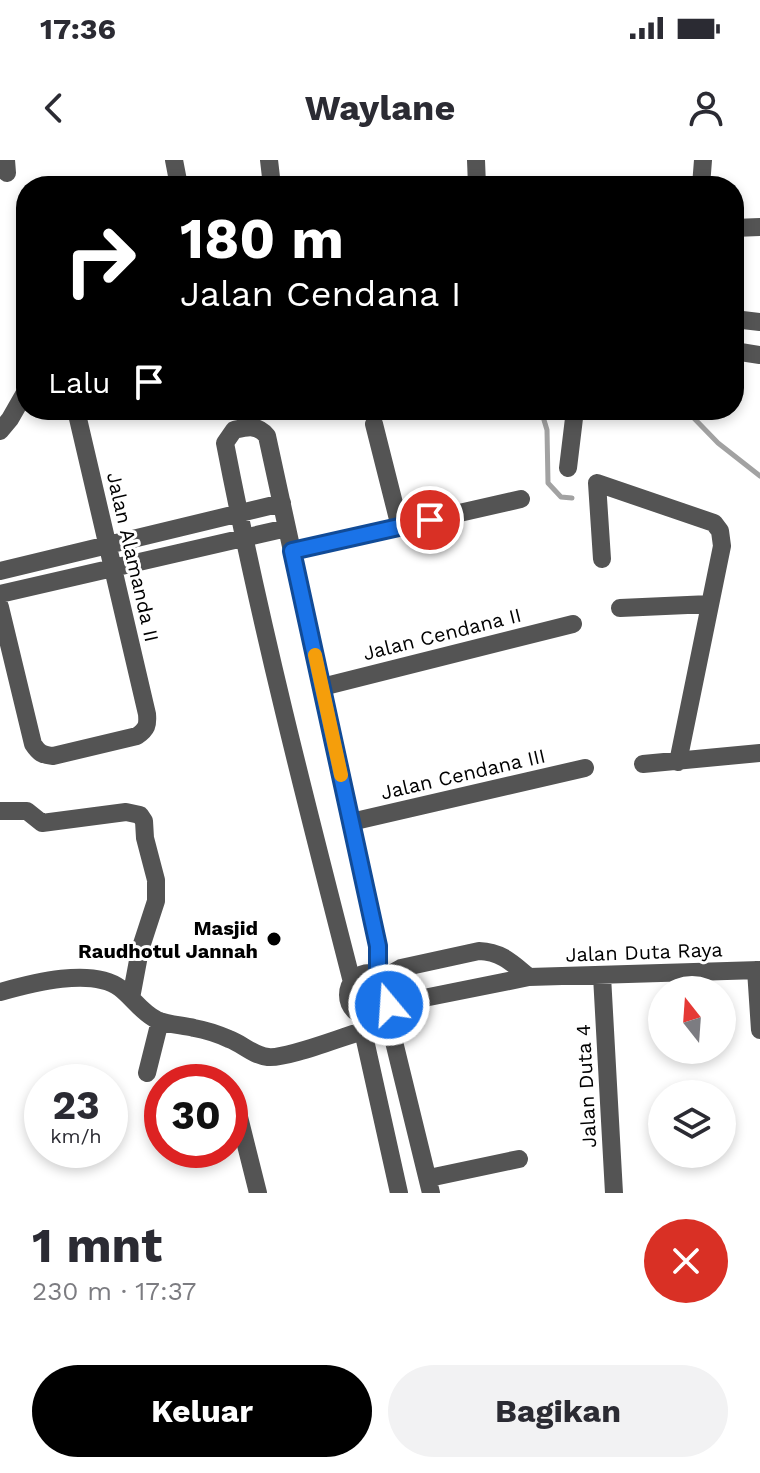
<!DOCTYPE html>
<html lang="id">
<meta charset="utf-8">
<style>
:root{--surface:#fff;--page:#f2f2f3;--text:#2b2b33;--muted:#7c7c81;--accent:#000}
body{margin:0;font-family:"Work Sans",sans-serif;background:var(--page);color:var(--text);height:100vh;display:flex;flex-direction:column;font-size:30px;white-space:nowrap}
*{box-sizing:border-box;margin:0}
p{font-size:26px;color:var(--muted)}
.icon{flex:none;width:44px;height:44px;fill:none;stroke:currentColor;stroke-width:2;stroke-linecap:round;stroke-linejoin:round}
.map{position:relative;height:1033px;overflow:hidden}
.drawer{display:flex;flex-direction:column;background:var(--surface);flex:1}
.drawer>*{flex:none}
.top-card{position:absolute;left:16px;top:16px;width:728px;height:244px;border-radius:32px;box-shadow:0 4px 12px #0003;background:#000;color:#fff;overflow:hidden}
.needle{width:52px;rotate:343deg}
.controls{position:absolute;left:648px;top:816px;display:grid;gap:16px}
.controls a{display:grid;place-items:center;width:88px;height:88px;border-radius:50%;background:var(--surface);box-shadow:0 4px 12px #0003;font-size:40px}
.speed{position:absolute;left:24px;top:904px;display:flex;gap:16px;font-size:40px;font-weight:700;text-align:center}
.speed>*{display:grid;place-content:center;width:104px;height:104px;border-radius:50%;background:var(--surface);box-shadow:0 4px 12px #0003;line-height:1}
.speed small{font-size:20px;font-weight:400}
.speed .limit{border:12px solid #d22;background:#fff;color:#111}
.pin{position:absolute;display:grid;place-items:center;width:68px;height:68px;color:#fff;margin:-34px;border:4px solid #fff;border-radius:50%;box-shadow:0 2px 8px #0007}
.me{position:absolute;width:88px;margin:-44px;rotate:342deg;stroke-linejoin:round;filter:drop-shadow(0 0 6px #0008)}
.turn{display:flex;align-items:center;gap:28px;height:168px;padding:0 32px;font-size:36px}
.turn .icon{width:104px;height:104px;stroke-width:2.5}
.turn b{display:block;font-size:56px;line-height:68px}
.then{display:flex;align-items:center;height:76px;padding:0 32px;background:#0003;gap:16px;font-size:30px}
.round{display:grid;place-items:center;flex:none;width:84px;height:84px;border-radius:42px;background:var(--page)}
.summary{display:flex;align-items:center;justify-content:space-between;height:136px;padding:0 32px}
h1{font-size:48px;font-weight:700;line-height:60px}
.action{display:flex;gap:16px;margin-top:auto;padding:16px 32px}
.action a{flex:1;height:92px;border-radius:48px;background:var(--accent);color:#fff;font-size:32px;font-weight:700;line-height:92px;text-align:center}
.action a+a{background:var(--page);color:var(--text)}
.status{display:flex;justify-content:space-between;align-items:center;height:56px;padding:0 40px;background:var(--surface);direction:ltr}
.status svg{height:22px;fill:currentColor}
header{display:flex;justify-content:space-between;align-items:center;height:104px;padding:0 32px;background:var(--surface);font-size:36px;font-weight:700}
.map>svg:first-child{display:block}
.lines{fill:none;stroke-linecap:round;stroke-linejoin:round}
.stream{stroke:#a2a2a2;stroke-width:5}
.minor{stroke:#545454;stroke-width:18}
.route-casing{stroke:#114b97;stroke-width:20}
.route{stroke:#1a73e8;stroke-width:14}
.slow{stroke:#f59e0b;stroke-width:14}
.poi-dot{fill:#000;stroke:#fff;stroke-width:3}
.labels{text-anchor:middle;dominant-baseline:central;stroke-width:6;stroke-linejoin:round;paint-order:stroke}
.street-label{font-size:20px;fill:#000;stroke:#fff}
.poi-label{font-size:20px;font-weight:bold;fill:#000;stroke:#fff;text-anchor:end}
</style>
<div class="status"><b>17:36</b><svg viewBox="0 0 49 12"><path d="M0 12V9h3v3zM5 12V6h3v6zM10 12V3h3v9zM15 12V0h3v12zM26 1h20v11H26zM47 4h2v5h-2z"/></svg></div>
<header><svg class="icon" aria-label="back" viewBox="0 0 24 24"><path d="M15 5l-7 7 7 7"/></svg>Waylane<svg class="icon" aria-label="person" viewBox="0 0 24 24"><circle cx="12" cy="8" r="4"/><path d="M4 21q1-7 8-7t8 7"/></svg></header>
<div class="map">
<svg width="760" height="1033" viewBox="0 0 760 1033">
<rect width="100%" height="100%" fill="#fff"/>
<g class="lines">
<!-- stream -->
<path class="stream" d="M541 250 547 270 548 323 561 337 572 338
M686 250 718 283 760 316"/>
<!-- minor -->
<path class="minor" d="M6 0 7 13
M174 0 179 26
M269 0 272 26
M476 0 477 26
M701 26 703 0
M734 68 760 67
M734 159 760 162
M734 191 760 195
M374 264 400 367
M0 271 10 259 26 231
M568 308 575 250
M292 391 521 339
M602 399 597 323 714 363 720 371 722 386 678 602
M0 411 282 343
M0 434 287 368
M0 447 33 584C39 593 42 595 53 596L137 576C147 569 148 565 147 554L76 250
M620 448 710 444
M322 527 573 464
M643 604 760 593
M0 651H27L42 663 126 652 140 655 144 661 145 678 156 720V741L140 790 131 838
M351 662 585 608
M756 810 760 870
M348 835a22 22 0 1 1 44 0a22 22 0 1 1-44 0Z
M602 816 614 1033
M383 818 401 808 479 791C502 792 512 803 529 817
M352 822C306 643 260 464 225 283L234 270C247 267 257 264 267 276L378 786V815
M0 832C32 823 92 807 120 828 133 838 142 853 157 860 169 865 182 865 194 868 205 870 218 874 229 879 243 884 252 895 268 897 287 899 341 877 363 871
M389 845 529 817 760 810
M386 849 431 1033
M361 855 363 871 399 1033
M147 913 160 861
M237 949 258 1033
M429 1018 519 999"/>
</g>
<g class="lines">
<defs>
<path id="route" d="M389 845C393 832 390 822 378 815V786L292 391 430 360"/>
</defs>
<!-- route casing -->
<use href="#route" class="route-casing"/>
<!-- route -->
<use href="#route" class="route"/>
<!-- slow -->
<path class="slow" d="M315 495 341 615"/>
</g>
<!-- markers -->
<circle class="poi-dot" cx="274" cy="779" r="8"/>
<g class="labels">
<!-- street labels -->
<g class="street-label">
<text transform="translate(133 397) rotate(77)">Jalan Alamanda II</text>
<text transform="translate(442 474) rotate(-14)">Jalan Cendana II</text>
<text transform="translate(463 614) rotate(-13)">Jalan Cendana III</text>
<text transform="translate(644 792) rotate(-2)">Jalan Duta Raya</text>
<text transform="translate(586 926) rotate(-93)">Jalan Duta 4</text>
</g>
<!-- poi labels -->
<g class="poi-label">
<text x="258" y="768">Masjid<tspan x="258" dy="23">Raudhotul Jannah</tspan></text>
</g>
</g>
</svg>
<div class="controls">
<a><svg class="needle" viewBox="-14 -14 28 28"><path d="M0-13l5 13h-10z" fill="#e53935"/><path d="M0 13l5-13h-10z" fill="#7c7c81"/></svg></a>
<a><svg class="icon" aria-label="layers" viewBox="0 0 24 24"><path d="M12 4l9 5-9 5-9-5zM3 14l9 5 9-5"/></svg></a>
</div>
<div class="speed"><div>23<small>km/h</small></div><div class="limit">30</div></div>
<div class="pin" style="left:430px;top:360px;background:#d93025"><svg class="icon" aria-label="arrive" viewBox="0 0 24 24"><path d="M6 21V4h12l-3 4 3 4H6"/></svg></div>
<svg class="me" style="left:389px;top:845px" viewBox="-20 -20 40 40"><circle r="17" fill="#1a73e8" stroke="#fff" stroke-width="3"/><path d="M0-11L8 9 0 5-8 9z" fill="#fff"/></svg>
<div class="top-card">
<div class="turn"><svg class="icon" aria-label="right" viewBox="0 0 24 24"><path d="M7 20v-9h11M14 6l5 5-5 5"/></svg><div><b>180 m</b>Jalan Cendana I</div></div>
<div class="then">Lalu<svg class="icon" aria-label="arrive" viewBox="0 0 24 24"><path d="M6 21V4h12l-3 4 3 4H6"/></svg></div>
</div>
</div>
<section class="drawer">
<div class="summary"><div><h1>1 mnt</h1><p>230 m · 17:37</p></div><a class="round" style="background:#d93025;color:#fff"><svg class="icon" aria-label="close" viewBox="0 0 24 24"><path d="M6 6l12 12M18 6L6 18"/></svg></a></div>
<div class="action"><a>Keluar</a><a>Bagikan</a></div>
</section>
